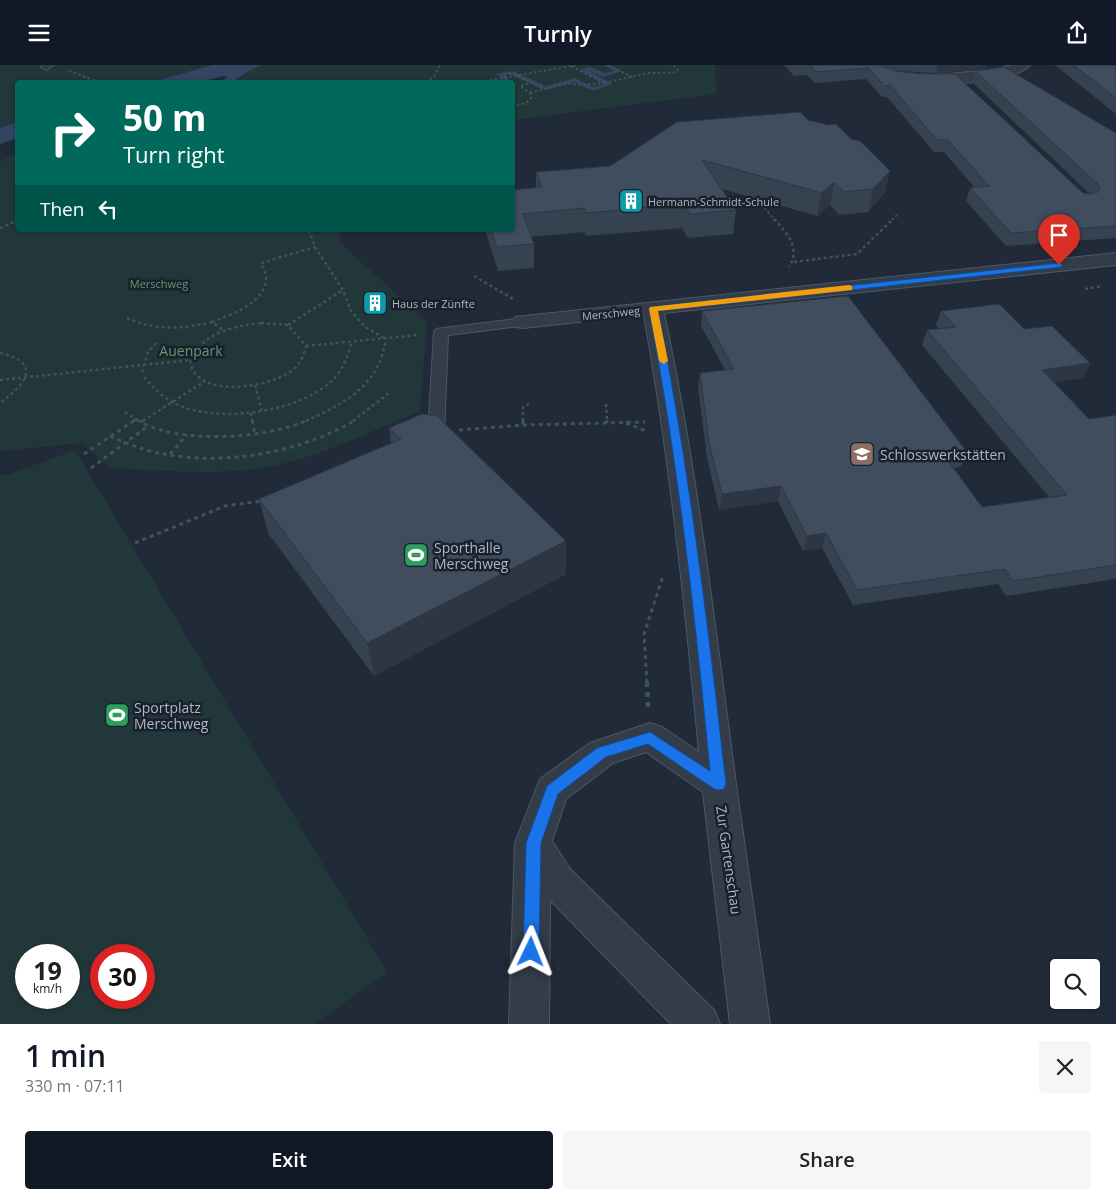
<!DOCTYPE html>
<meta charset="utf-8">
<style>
:root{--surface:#fff;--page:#f6f6f6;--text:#202124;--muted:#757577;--accent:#111827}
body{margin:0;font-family:"Open Sans",sans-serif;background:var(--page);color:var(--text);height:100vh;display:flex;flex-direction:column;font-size:19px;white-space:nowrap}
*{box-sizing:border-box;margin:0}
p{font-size:16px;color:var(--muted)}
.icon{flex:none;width:28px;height:28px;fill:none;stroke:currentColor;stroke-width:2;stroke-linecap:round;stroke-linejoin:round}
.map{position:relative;height:959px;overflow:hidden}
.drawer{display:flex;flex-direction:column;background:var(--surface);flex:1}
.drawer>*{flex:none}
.guide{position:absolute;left:15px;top:15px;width:500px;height:152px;border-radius:5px;box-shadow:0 1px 4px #0004;background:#00695c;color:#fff;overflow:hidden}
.buttons{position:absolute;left:1050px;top:894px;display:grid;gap:10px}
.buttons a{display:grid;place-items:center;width:50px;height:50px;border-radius:5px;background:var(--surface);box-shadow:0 1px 4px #0004;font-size:25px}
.speed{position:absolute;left:15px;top:879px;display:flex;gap:10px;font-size:25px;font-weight:700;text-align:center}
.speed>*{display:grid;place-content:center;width:65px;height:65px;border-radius:50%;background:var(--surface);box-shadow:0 1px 4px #0004;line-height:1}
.speed small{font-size:12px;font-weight:400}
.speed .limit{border:8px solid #d22;background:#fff;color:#111}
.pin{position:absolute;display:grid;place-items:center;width:42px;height:42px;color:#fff;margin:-51px -21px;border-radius:50% 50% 50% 0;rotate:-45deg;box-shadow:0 0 5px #0007}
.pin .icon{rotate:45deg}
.me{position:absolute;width:55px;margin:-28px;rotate:2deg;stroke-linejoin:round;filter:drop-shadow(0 0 4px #0008)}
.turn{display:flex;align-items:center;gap:18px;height:105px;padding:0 25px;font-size:22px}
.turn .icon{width:65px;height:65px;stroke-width:2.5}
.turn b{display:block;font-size:35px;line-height:42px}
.then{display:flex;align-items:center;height:48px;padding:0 25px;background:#0003;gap:10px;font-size:19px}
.round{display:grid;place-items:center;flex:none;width:52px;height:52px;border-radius:5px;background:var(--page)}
.summary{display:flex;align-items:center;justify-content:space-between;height:85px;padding:0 25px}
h1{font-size:30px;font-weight:600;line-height:38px;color:var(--accent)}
.action{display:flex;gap:10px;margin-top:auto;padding:10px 25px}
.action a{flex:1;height:58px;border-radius:5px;background:var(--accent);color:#fff;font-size:20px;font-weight:600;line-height:58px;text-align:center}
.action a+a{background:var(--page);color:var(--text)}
header{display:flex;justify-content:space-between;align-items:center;height:65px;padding:0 25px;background:var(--accent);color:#fff;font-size:22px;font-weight:600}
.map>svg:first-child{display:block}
.green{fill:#223739;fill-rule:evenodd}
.water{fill:#324661}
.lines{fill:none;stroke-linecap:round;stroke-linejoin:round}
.stream{fill:#324661;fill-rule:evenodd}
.lane-casing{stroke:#4e5763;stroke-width:2}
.street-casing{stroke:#4e5763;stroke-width:2}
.path-far3{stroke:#3f5457;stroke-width:2;stroke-dasharray:2.5 2.5;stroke-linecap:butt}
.path-far2{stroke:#3f5457;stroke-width:2.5;stroke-dasharray:3 3;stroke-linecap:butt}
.path-far1{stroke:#3f5457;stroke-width:3;stroke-dasharray:4 4;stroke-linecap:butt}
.path{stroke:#3f5457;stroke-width:4.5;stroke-dasharray:5 5;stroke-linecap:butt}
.lane{fill:#333c49;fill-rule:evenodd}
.street{fill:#333c49;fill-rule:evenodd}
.wall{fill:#374251}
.shaded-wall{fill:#2d3642}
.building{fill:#404d5e;stroke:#2d3642}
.route{fill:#1a73e8;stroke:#114b97}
.slow{fill:#f59e0b}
.labels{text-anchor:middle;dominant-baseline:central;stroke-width:5;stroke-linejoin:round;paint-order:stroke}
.far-poi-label{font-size:11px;fill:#aeb7c5;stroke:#19212d;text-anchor:start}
.far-park-label{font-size:11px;fill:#649770;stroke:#19212d}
.far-street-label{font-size:11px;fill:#aeb7c5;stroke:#19212d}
.park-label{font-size:14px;fill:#649770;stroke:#19212d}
.poi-label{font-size:14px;fill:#aeb7c5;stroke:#19212d;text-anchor:start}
.street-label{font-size:14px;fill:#aeb7c5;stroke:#19212d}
</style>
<header><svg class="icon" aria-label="menu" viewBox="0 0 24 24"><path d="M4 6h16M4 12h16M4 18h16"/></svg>Turnly<svg class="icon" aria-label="share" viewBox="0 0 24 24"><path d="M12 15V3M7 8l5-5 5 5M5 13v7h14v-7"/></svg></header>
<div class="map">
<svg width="1116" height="959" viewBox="0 0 1116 959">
<rect width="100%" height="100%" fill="#202a38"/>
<!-- green -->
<path class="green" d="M0 0H212L153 17 18 18 17 57 0 63Z
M262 0H715L716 29 513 55 512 18H232L249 6Z
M17 89 18 165H342L339 177 427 256 420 346C367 368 313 396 255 404 207 410 157 405 109 403L82 378 0 386V98L2 95Z
M75 385 388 908 313 959H0V410H7ZM26 890H69V932H26ZM101 890H144V932H101Z"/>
<!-- water -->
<path class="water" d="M212 0H262L249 6 232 17H220L228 12 223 11 201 17H153Z
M17 57V73L0 79V63Z"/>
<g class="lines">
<!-- stream -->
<path class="stream" d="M603 0H610L622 6 604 12 587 5 613 19 593 26 574 17 545 25 510 9 503 10 513 17 512 19V18H507L496 9 513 6 546 21 575 13 593 22 605 19 579 5 589 1 605 8 614 6Z"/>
<defs>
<path id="lane" d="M43 0H54L46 5 41 2Z
M523 253 530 257 528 260 448 270 444 367 441 370H431L428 367 434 267 436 264Z"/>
<path id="street" d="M863 0H880L900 8 936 10 992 5 1013 0H1030C1013 23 882 26 863 0Z
M1116 188V200L664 248C697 404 715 562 736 719 747 799 759 879 770 959H730L703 727 646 687 613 698 566 734 552 776 570 804 714 945 720 959H671L550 835 549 959H509L515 778 540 714 590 678 650 658 662 662 699 687C685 541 670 395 644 250L523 263 515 262 512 257 515 252Z"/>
</defs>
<!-- lane casing -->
<use href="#lane" class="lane-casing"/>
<!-- street casing -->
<use href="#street" class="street-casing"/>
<!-- path-far3 -->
<path class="path-far3" d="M608 0 632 12
M69 6 101 18
M517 11 545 24 568 18 580 20 604 18 571 1
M506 13 503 10 514 8 519 11
M426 18 434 11 440 0
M475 18 576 0
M604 18 648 8H673L678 5 675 1 670 0
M530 28 544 24
M512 42 526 38 531 33 530 28 520 21 531 18
M761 139 775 155
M892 155 897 150"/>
<!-- path-far2 -->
<path class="path-far2" d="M774 154C787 168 801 183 789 202
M0 163 18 155
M309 165 315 182 343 225 351 246 365 262 386 274
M794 197 857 189 893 154
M474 211 515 235
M1085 224 1103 221
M127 253C155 266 183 264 212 257L223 265
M212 257C230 250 267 237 266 213 266 208 263 203 261 198L315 182
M261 258 288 260 306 281C304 288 302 296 296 302 276 323 194 336 190 295 205 267 231 262 261 258Z
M288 260 343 225
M306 281 417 270
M0 288C43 298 26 319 0 338
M142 307 148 287 158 276
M144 312C155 325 166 336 183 342 226 358 308 346 338 309 345 299 349 288 352 277
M0 315 190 295
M255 320 262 345
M606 339 607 356
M125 347 139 356
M251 348 252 356
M133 356 136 354
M143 356 205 316
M306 356C345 338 379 321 386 274
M353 356 389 328
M523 356V342L529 339"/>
<!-- path-far1 -->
<path class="path-far1" d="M137 355C178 380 266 374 308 355
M252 355 255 369
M523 355V360
M607 355V358
M141 357 145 355
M626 358 646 366
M459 365 523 360 645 357
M110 371C128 379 145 386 164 389 225 401 303 387 355 355
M84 389 135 355
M170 389 187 370
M91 403 148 361
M135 478 225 441 262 436
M647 618 644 569 663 511"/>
<!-- path -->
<path class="path" d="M647 617 648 642"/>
<!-- lane -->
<use href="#lane" class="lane"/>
<!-- street -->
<use href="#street" class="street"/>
</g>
<!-- wall -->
<path class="wall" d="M784 0H879L1083 128 1090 129 972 17 975 6 1116 68V173L1006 181 966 136 970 123H975L944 87H934L887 32H882L866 14 815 18 807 10 794 11Z
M885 0H986L985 4 936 8 900 6Z
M1055 0H1116V49Z
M808 55 851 74 890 106 884 129 868 147 839 150 830 140 817 151 722 124 736 145 733 169 688 173 682 163 586 171 584 167 531 172 534 179V203L498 206 485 165H512L536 123V107L610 101Z
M702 246 967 387 961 402 954 403 982 442 1049 432 922 280 927 265 939 264 936 260 941 246 1024 264 1090 298 1084 313 1054 317 1089 354 1116 350V514L1006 531 998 519 853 540 822 483 803 486 778 436 719 445 707 393 698 322 700 308 725 305 701 261Z
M389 363 566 509 374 611 268 468 259 434 391 378Z"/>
<!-- shaded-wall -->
<path class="shaded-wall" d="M938 0H986L985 4 936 8Z
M890 106 884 129 868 147 873 124Z
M834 117 830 140 817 151 822 128Z
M1090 298 1084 313 1036 320 1042 305Z
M781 421 778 436 719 445 722 429Z
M826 468 822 483 803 486 807 471Z
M566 476V509L374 611 367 578Z"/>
<!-- building -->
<path class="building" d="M810 0H879L894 6 921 9H955L1083 128 1090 129 1098 127 1100 121 975 6 1004 2 1116 68V161L1011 168 970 123 989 121 948 75H937L890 20 884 21 869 3 817 7Z
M1073 0H1116V33Z
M800 47 808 55 828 60 836 59 851 74 860 76 890 106 873 124 844 127 834 117 822 128 702 95 736 145 690 149 684 139 586 148 584 143 523 149 534 179 497 182 491 165H512V125L542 122 536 107 610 101 677 57Z
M848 231 967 387 944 390 982 442 1067 430 927 265 956 262 941 246 999 239 1024 264 1052 261 1090 298 1042 305 1089 354 1116 350V500L1013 516 1005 504 857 525 826 468 807 471 781 421 722 429 709 378 700 308 734 304 702 246Z
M422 349 437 351 566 476 367 578 259 434 401 374 389 363Z"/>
<!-- route -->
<path class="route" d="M1059 198 1062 199V202L658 246C689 402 708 561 726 719L724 724 719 725 714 724 648 679 606 692 558 729 541 778 539 887 536 893 531 895 525 893 523 887 526 778 547 721 597 683 650 667 710 706C695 551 678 397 649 244L650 242Z"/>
<!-- slow -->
<path class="slow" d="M849 220 852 221V225L658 246 668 296 664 299 659 296 649 244 650 242Z"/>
<!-- icons -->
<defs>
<symbol id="building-square" viewBox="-11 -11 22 22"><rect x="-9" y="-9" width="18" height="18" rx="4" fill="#0f9aa8" stroke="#19212d"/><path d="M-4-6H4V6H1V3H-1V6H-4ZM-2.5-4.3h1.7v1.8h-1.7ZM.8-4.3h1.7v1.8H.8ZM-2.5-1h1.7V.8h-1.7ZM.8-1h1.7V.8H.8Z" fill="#fff"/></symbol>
<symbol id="school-square" viewBox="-11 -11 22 22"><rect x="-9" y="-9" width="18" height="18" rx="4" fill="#8d6e63" stroke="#19212d"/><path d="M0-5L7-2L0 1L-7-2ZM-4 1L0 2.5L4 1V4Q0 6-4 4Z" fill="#fff"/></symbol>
<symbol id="stadium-square" viewBox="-11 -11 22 22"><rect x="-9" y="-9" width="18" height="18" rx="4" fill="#2e9e5b" stroke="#19212d"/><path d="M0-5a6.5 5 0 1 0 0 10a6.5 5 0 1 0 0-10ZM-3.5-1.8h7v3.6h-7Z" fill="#fff"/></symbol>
</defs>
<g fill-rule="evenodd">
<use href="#building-square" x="617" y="122" width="28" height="28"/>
<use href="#building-square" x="361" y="224" width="28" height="28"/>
<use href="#school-square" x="848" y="375" width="28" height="28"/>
<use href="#stadium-square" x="402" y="476" width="28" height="28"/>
<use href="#stadium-square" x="103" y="636" width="28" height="28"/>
</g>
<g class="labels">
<!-- far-poi labels -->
<g class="far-poi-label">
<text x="648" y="136">Hermann-Schmidt-Schule</text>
<text x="392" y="238">Haus der Zünfte</text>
</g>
<!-- far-park labels -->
<g class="far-park-label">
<text x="159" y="218">Merschweg</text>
</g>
<!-- far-street labels -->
<g class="far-street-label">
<text transform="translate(611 248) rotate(-6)">Merschweg</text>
</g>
<!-- park labels -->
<g class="park-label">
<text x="191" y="285">Auenpark</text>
</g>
<!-- poi labels -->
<g class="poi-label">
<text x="880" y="389">Schlosswerkstätten</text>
<text x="434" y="482">Sporthalle<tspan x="434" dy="16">Merschweg</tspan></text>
<text x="134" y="642">Sportplatz<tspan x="134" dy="16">Merschweg</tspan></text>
</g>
<!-- street labels -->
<g class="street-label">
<text transform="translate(729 795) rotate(82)">Zur Gartenschau</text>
</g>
</g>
</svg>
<div class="buttons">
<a><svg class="icon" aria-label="search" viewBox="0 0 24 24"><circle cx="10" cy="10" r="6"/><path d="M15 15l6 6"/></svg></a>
</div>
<div class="speed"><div>19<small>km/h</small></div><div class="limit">30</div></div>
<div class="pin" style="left:1059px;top:200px;background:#d93025"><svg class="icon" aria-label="arrive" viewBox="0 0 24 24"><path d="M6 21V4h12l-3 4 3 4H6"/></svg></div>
<svg class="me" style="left:531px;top:887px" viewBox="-20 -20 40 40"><path d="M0-17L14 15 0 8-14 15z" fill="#1a73e8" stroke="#fff" stroke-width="4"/></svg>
<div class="guide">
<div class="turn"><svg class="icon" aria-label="right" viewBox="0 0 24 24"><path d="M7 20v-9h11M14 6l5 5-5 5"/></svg><div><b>50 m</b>Turn right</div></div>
<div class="then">Then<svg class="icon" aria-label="left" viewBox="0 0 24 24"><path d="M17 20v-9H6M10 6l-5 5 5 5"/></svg></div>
</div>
</div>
<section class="drawer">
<div class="summary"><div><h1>1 min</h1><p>330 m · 07:11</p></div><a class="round"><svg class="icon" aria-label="close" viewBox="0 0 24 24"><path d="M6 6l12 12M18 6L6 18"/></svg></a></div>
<div class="action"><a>Exit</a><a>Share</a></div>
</section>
